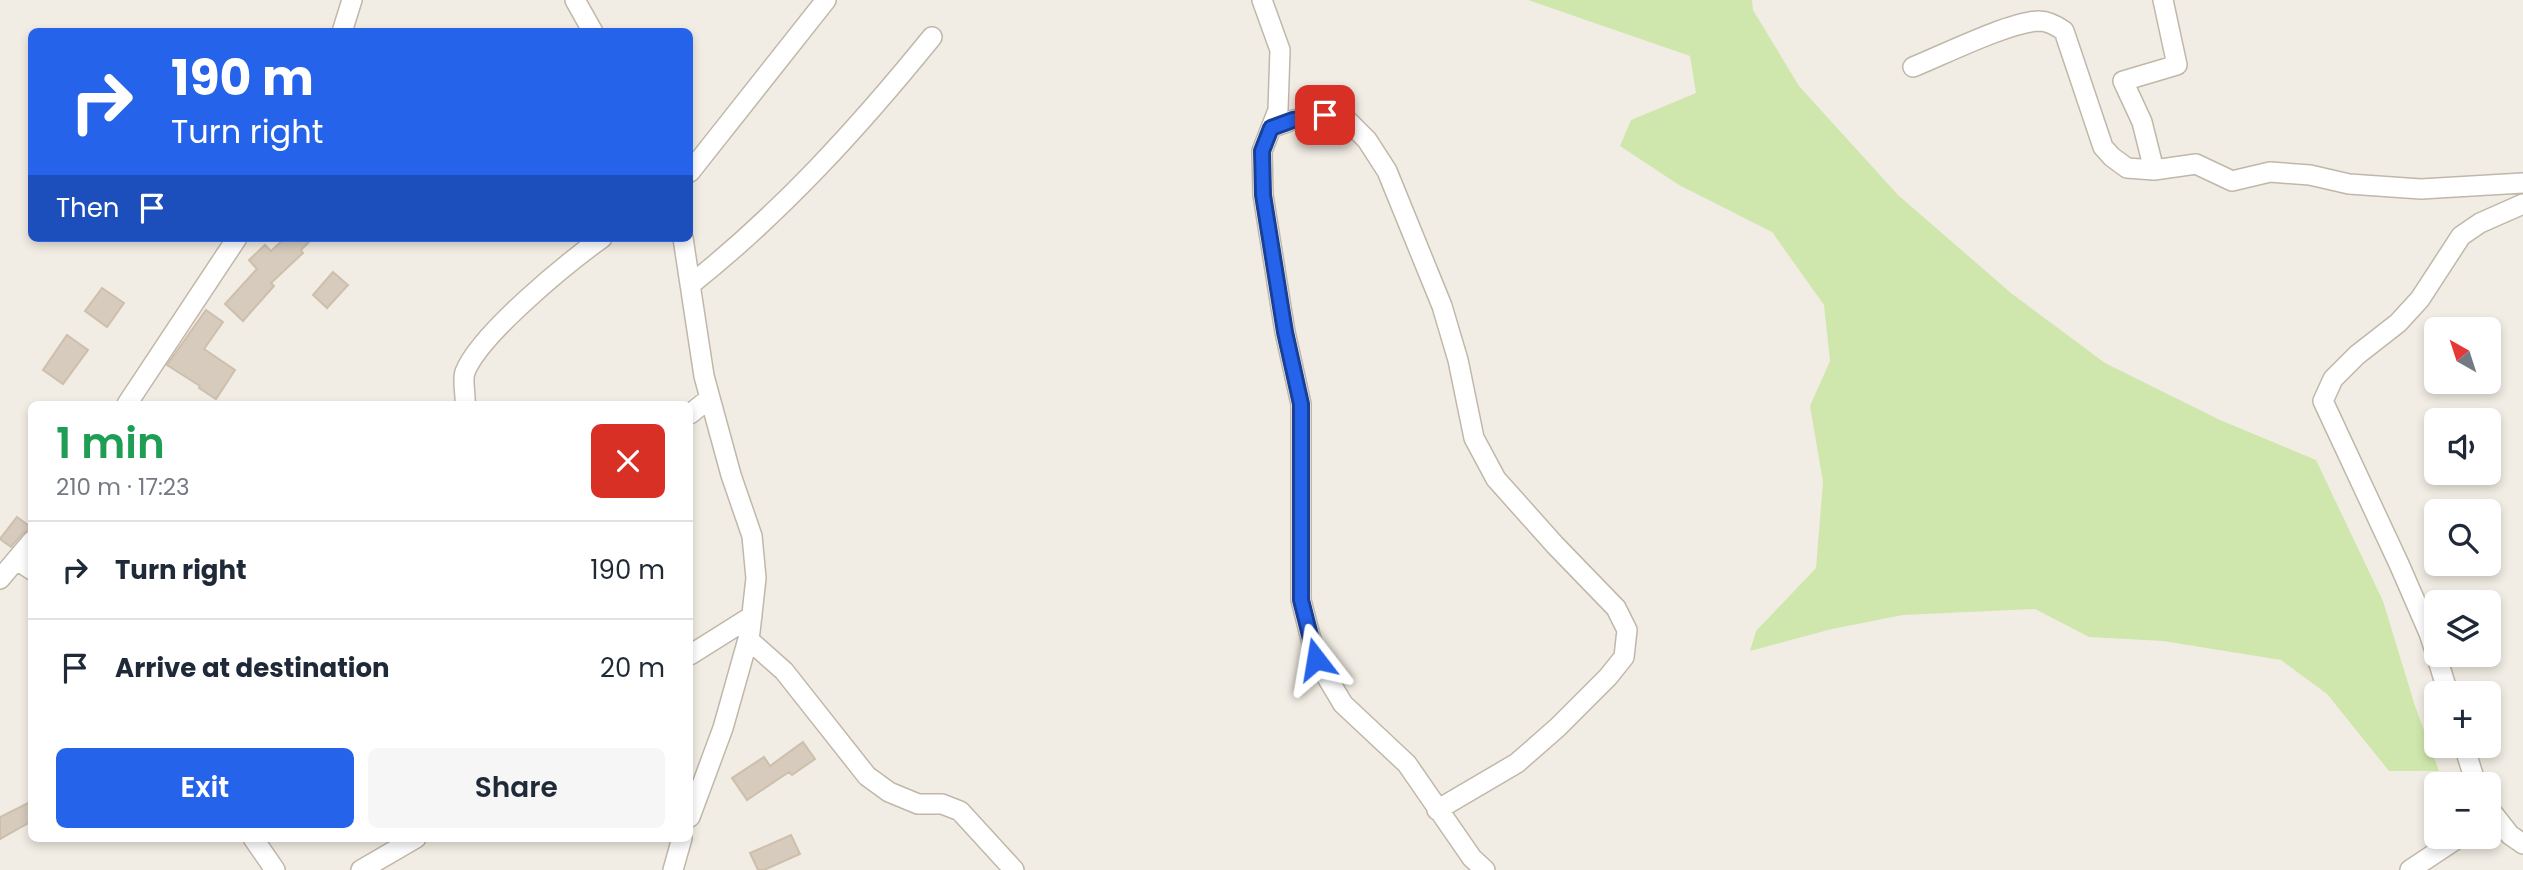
<!DOCTYPE html>
<meta charset="utf-8">
<style>
:root{--surface:#fff;--page:#f6f6f7;--text:#1f2937;--muted:#747a83;--line:#e0e1e3;--accent:#2563eb}
body{margin:0;font-family:Poppins,sans-serif;background:var(--page);color:var(--text);height:100vh;display:flex;flex-direction:column;font-size:26px;white-space:nowrap}
*{box-sizing:border-box;margin:0}
p{font-size:23px;color:var(--muted)}
.icon{flex:none;width:38px;height:38px;fill:none;stroke:currentColor;stroke-width:2;stroke-linecap:round;stroke-linejoin:round}
.map{position:relative;flex:1;overflow:hidden}
.side{position:absolute;left:28px;top:401px;width:665px;height:441px;display:flex;flex-direction:column;background:var(--surface);border-radius:10px;box-shadow:0 4px 10px #0003}
.side>*{flex:none}
.banner{position:absolute;left:28px;top:28px;width:665px;height:214px;border-radius:10px;box-shadow:0 4px 10px #0003;background:#2563eb;color:#fff;overflow:hidden}
.needle{width:46px;rotate:321deg}
.buttons{position:absolute;left:2424px;top:317px;display:grid;gap:14px}
.buttons a{display:grid;place-items:center;width:77px;height:77px;border-radius:10px;background:var(--surface);box-shadow:0 4px 10px #0003;font-size:35px}
.pin{position:absolute;display:grid;place-items:center;width:60px;height:60px;color:#fff;margin:-30px;border-radius:14px;box-shadow:0 4px 10px #0006}
.me{position:absolute;width:77px;margin:-38px;rotate:346deg;stroke-linejoin:round;filter:drop-shadow(0 0 5px #0008)}
.turn{display:flex;align-items:center;gap:24px;height:147px;padding:0 28px;font-size:32px}
.turn .icon{width:91px;height:91px;stroke-width:2.5}
.turn b{display:block;font-size:49px;line-height:60px}
.then{display:flex;align-items:center;height:66px;padding:0 28px;background:#0003;gap:14px;font-size:26px}
.round{display:grid;place-items:center;flex:none;width:74px;height:74px;border-radius:10px;background:var(--page)}
.head{display:flex;align-items:center;justify-content:space-between;height:119px;padding:0 28px}
h1{font-size:42px;font-weight:600;line-height:52px;color:#1e9e55}
.action{display:flex;gap:14px;margin-top:auto;padding:14px 28px}
.action a{flex:1;height:80px;border-radius:10px;background:var(--accent);color:#fff;font-size:28px;font-weight:600;line-height:80px;text-align:center}
.action a+a{background:var(--page);color:var(--text)}
ul{padding:0;list-style:none}
li{display:flex;align-items:center;gap:21px;height:98px;padding:0 28px;border-top:2px solid var(--line)}
li div{flex:1}
li b{display:block;font-size:26px}
li em{font-style:normal}
.map>svg:first-child{display:block}
.green{fill:#cfe7ac}
.building{fill:#d6cbbc;stroke:#cebfac;stroke-width:2}
.lines{fill:none;stroke-linecap:round;stroke-linejoin:round}
.minor-casing{stroke:#c0b7a9;stroke-width:22}
.minor{stroke:#fff;stroke-width:19}
.route-casing{stroke:#184099;stroke-width:18}
.route{stroke:#2563eb;stroke-width:12}
</style>
<div class="map">
<svg width="2523" height="870" viewBox="0 0 2523 870">
<rect width="100%" height="100%" fill="#f2ede4"/>
<!-- green -->
<path class="green" d="M1528 0H1752L1753 10 1799 86 1898 195 2011 293 2105 363 2220 420 2316 460 2383 601 2415 706 2439 771H2389L2327 694 2281 660 2163 641 2089 637 2035 609 1903 615 1832 629 1750 651 1756 631 1816 568 1823 482 1810 406 1830 361 1824 305 1772 232 1679 185 1620 146 1631 120 1696 93 1690 56Z"/>
<!-- building -->
<path class="building" d="M285 238H313L301 250 303 253 271 283 274 286 243 321 225 304 257 269 249 260 265 245 271 251Z
M333 272 348 285 327 308 313 295Z
M102 288 124 303 107 327 85 311Z
M206 310 223 322 204 349 235 370 216 399 199 388 200 386 167 365Z
M67 335 88 350 63 384 43 370Z
M17 517 32 528 23 533 11 547 0 539Z
M803 742 815 759 792 775 789 772 747 800 732 778 764 757 770 766Z
M32 801V821L0 839V817Z
M791 835 800 854 764 870H758L750 853Z"/>
<g class="lines">
<defs>
<path id="minor" d="M575 0 593 32
M1262 0 1280 50 1278 110 1262 151 1263 195 1285 332 1301 404V600L1316 659 1343 704 1407 764 1472 858 1485 870
M342 32 352 0
M1913 67C1943 55 2009 22 2039 21 2048 21 2057 26 2064 31L2103 147 2112 157 2127 168 2154 170 2196 164 2232 181 2270 172 2310 175 2349 184 2421 189 2523 183
M1271 128 1293 120 1325 115 1346 119 1367 140 1387 171 1442 306 1458 360 1474 438 1496 479 1555 545 1616 608 1627 630 1624 657 1608 677 1558 727 1517 763 1437 810
M2154 170 2142 122 2123 81 2177 65 2163 0
M690 172 826 0
M683 238 704 376 731 475 752 536 756 578 750 632 723 728 690 817
M690 285C781 213 859 127 932 37
M127 404 237 238
M465 404C466 394 462 381 465 372 480 334 567 263 602 238
M690 414 710 398
M17 560 32 570
M0 579 32 541
M748 639 784 671 867 776 889 792 918 804H942L960 811 1014 870
M2436 654 2429 633 2399 564 2323 401 2333 379 2357 355 2398 323 2420 299 2461 236 2480 223 2523 204
M2436 654 2448 693
M690 655 752 616
M2464 746 2476 784
M2488 807 2510 835 2523 844
M253 838 275 870
M361 870 416 838
M673 870 682 838
M2410 870 2461 836"/>
</defs>
<!-- minor casing -->
<use href="#minor" class="minor-casing"/>
<!-- minor -->
<use href="#minor" class="minor"/>
</g>
<g class="lines">
<defs>
<path id="route" d="M1316 659 1301 600V404L1285 332 1263 195 1262 151 1271 128 1293 120 1325 115"/>
</defs>
<!-- route casing -->
<use href="#route" class="route-casing"/>
<!-- route -->
<use href="#route" class="route"/>
</g>
</svg>
<div class="buttons">
<a><svg class="needle" viewBox="-14 -14 28 28"><path d="M0-13l5 13h-10z" fill="#e53935"/><path d="M0 13l5-13h-10z" fill="#747a83"/></svg></a>
<a><svg class="icon" aria-label="sound" viewBox="0 0 24 24"><path d="M4 9h4l5-4v14l-5-4H4zM17 9q2 3 0 6"/></svg></a>
<a><svg class="icon" aria-label="search" viewBox="0 0 24 24"><circle cx="10" cy="10" r="6"/><path d="M15 15l6 6"/></svg></a>
<a><svg class="icon" aria-label="layers" viewBox="0 0 24 24"><path d="M12 4l9 5-9 5-9-5zM3 14l9 5 9-5"/></svg></a>
<a>+</a>
<a>−</a>
</div>
<div class="pin" style="left:1325px;top:115px;background:#d93025"><svg class="icon" aria-label="arrive" viewBox="0 0 24 24"><path d="M6 21V4h12l-3 4 3 4H6"/></svg></div>
<svg class="me" style="left:1316px;top:659px" viewBox="-20 -20 40 40"><path d="M0-17L14 15 0 8-14 15z" fill="#2563eb" stroke="#fff" stroke-width="4"/></svg>
<div class="banner">
<div class="turn"><svg class="icon" aria-label="right" viewBox="0 0 24 24"><path d="M7 20v-9h11M14 6l5 5-5 5"/></svg><div><b>190 m</b>Turn right</div></div>
<div class="then">Then<svg class="icon" aria-label="arrive" viewBox="0 0 24 24"><path d="M6 21V4h12l-3 4 3 4H6"/></svg></div>
</div>
<section class="side">
<div class="head"><div><h1>1 min</h1><p>210 m · 17:23</p></div><a class="round" style="background:#d93025;color:#fff"><svg class="icon" aria-label="close" viewBox="0 0 24 24"><path d="M6 6l12 12M18 6L6 18"/></svg></a></div>
<ul>
<li><svg class="icon" aria-label="right" viewBox="0 0 24 24"><path d="M7 20v-9h11M14 6l5 5-5 5"/></svg><div><b>Turn right</b></div><em>190 m</em></li>
<li><svg class="icon" aria-label="arrive" viewBox="0 0 24 24"><path d="M6 21V4h12l-3 4 3 4H6"/></svg><div><b>Arrive at destination</b></div><em>20 m</em></li>
</ul>
<div class="action"><a>Exit</a><a>Share</a></div>
</section>
</div>
